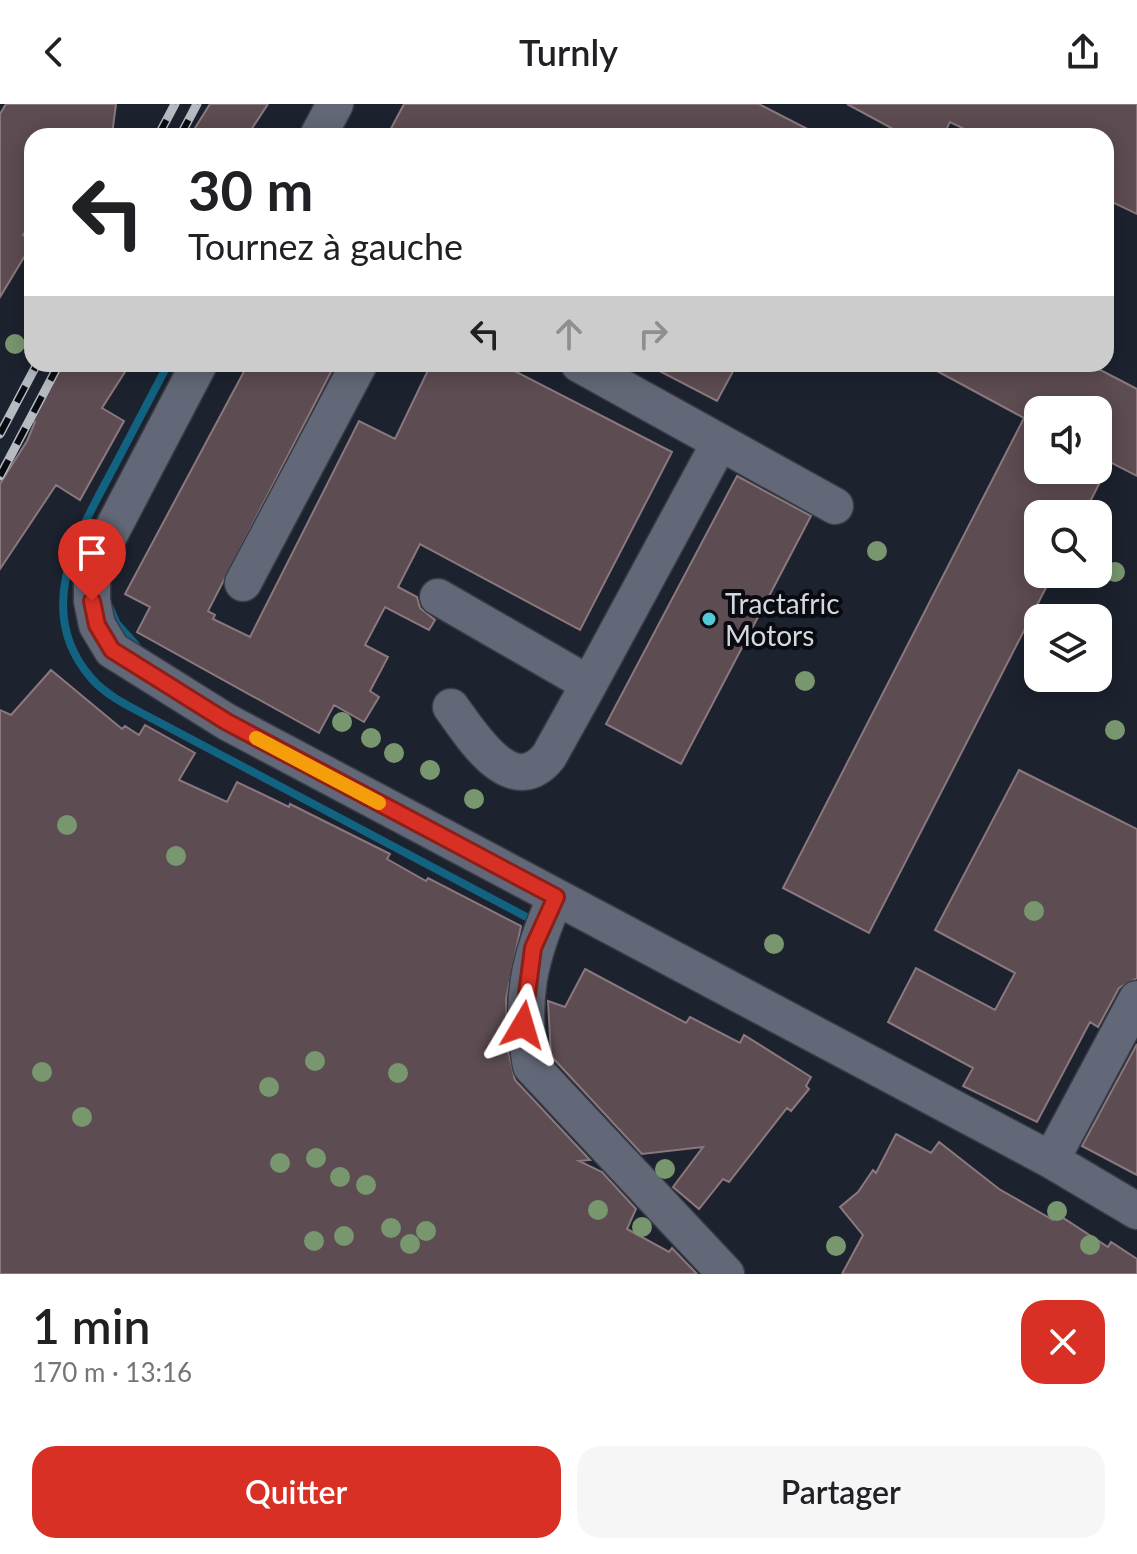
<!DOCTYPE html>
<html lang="fr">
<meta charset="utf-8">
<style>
:root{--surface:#fff;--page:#f6f6f6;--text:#202124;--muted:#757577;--accent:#d93025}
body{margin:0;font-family:Lato,sans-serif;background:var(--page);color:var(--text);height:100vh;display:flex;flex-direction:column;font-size:30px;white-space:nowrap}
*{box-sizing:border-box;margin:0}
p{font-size:26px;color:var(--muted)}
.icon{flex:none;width:44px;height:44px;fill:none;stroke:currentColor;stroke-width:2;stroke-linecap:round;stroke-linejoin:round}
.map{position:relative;height:1170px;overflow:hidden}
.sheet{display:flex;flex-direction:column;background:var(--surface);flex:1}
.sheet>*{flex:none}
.hud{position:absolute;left:24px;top:24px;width:1090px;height:244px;border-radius:24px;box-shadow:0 4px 20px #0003;background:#fff;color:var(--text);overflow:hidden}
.fabs{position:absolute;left:1024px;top:292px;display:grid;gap:16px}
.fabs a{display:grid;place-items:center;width:88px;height:88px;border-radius:16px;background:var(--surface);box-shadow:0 4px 20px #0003;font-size:40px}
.pin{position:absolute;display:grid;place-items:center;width:68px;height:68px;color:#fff;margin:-82px -34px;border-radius:50% 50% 50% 0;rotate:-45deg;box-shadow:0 0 8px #0007}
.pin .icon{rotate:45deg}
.me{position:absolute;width:88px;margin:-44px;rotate:7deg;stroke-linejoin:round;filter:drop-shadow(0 0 6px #0008)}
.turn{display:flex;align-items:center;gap:28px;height:168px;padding:0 32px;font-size:36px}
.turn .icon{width:104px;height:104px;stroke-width:2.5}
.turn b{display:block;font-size:56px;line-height:68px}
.lanes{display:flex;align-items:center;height:76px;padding:0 32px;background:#0003;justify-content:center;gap:40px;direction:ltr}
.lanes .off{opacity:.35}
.round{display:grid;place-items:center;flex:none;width:84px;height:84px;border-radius:24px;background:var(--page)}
.overview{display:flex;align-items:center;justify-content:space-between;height:136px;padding:0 32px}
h1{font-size:48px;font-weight:600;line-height:60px}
.button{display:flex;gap:16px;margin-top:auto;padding:16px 32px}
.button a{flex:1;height:92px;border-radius:24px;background:var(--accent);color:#fff;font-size:32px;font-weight:600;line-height:92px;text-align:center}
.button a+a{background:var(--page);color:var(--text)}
header{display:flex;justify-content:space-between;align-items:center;height:104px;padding:0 32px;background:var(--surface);font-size:36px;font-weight:600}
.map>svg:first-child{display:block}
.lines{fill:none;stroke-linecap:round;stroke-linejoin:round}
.stream{stroke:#126281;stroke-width:8}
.building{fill:#5d4c52;stroke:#8b787f;stroke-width:2}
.minor-casing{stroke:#383c46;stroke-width:39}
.minor{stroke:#626877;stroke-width:36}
.rail-casing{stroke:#b6bac3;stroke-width:9}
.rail{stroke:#090b11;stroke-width:6;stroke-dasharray:18;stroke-linecap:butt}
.tree{fill:#78976f}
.route-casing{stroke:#8d1f18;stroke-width:20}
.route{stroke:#d93025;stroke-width:14}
.slow{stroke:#f59e0b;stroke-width:14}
.poi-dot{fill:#51ccd4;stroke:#090b11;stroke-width:3}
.labels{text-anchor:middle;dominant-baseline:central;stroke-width:8;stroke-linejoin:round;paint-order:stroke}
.poi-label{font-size:28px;fill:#d3d7df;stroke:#090b11;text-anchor:start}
</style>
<header><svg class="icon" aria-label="back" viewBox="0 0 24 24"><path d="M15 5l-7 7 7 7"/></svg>Turnly<svg class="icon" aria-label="share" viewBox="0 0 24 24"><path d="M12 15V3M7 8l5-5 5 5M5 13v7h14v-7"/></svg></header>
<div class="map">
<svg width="1137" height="1170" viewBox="0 0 1137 1170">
<rect width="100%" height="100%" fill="#1c222e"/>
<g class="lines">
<!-- stream -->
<path class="stream" d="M168 260C150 294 132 328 114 363 78 430 32 507 92 575 108 593 133 604 153 615L536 818
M110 504 117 520 136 541"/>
</g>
<!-- building -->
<path class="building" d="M6 0H116L112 31 74 26 71 32H32V118L23 131 32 135V140L0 193V10Z
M210 0H268L247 32H190Z
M404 0H759L821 32H387Z
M847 0H1137V110L1106 95V32H979L950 18 943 32H906Z
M63 260H130L102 304 124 317 80 396 56 381 0 465V380L27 337 35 318 32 317Z
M248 260H335L208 507 215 511 213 515 250 533 359 317 395 335 431 260H501L672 348 580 526 420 440 398 483 417 493 420 504 435 516 429 526 385 503 365 541 388 553 370 587 379 593 364 618 334 601 319 629 137 528 150 503 125 490Z
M646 260H737L717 297Z
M924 260H1089L1137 285V372L1098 352V306H1038V366H1106L1084 410H1038V470H1053L869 829 783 784 1024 314Z
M737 372 811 412 681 660 606 620Z
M51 566 122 625 125 622 139 631 145 621 195 649 179 676 227 698 237 678 289 703 290 700 390 750 387 755 426 777 428 774 521 822 506 895 507 942 515 976 590 1056 579 1057 602 1068 636 1105 627 1125 669 1148 672 1144 697 1170H0V606L11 611Z
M1019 666 1137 725V874L1119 884 1098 923 1090 918 1037 1018 963 982 973 964 888 918 916 864 995 906 1015 869 935 826Z
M585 865 686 919 690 913 740 939 744 931 811 973 806 982 809 985 791 1007 787 1004 729 1078 723 1075 699 1105 673 1083 703 1043 642 1050 551 952 548 897 565 903Z
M1137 940V1071L1082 1042Z
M896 1030 931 1049 939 1038 999 1085 1053 1116 1057 1110 1108 1143 1111 1138 1137 1155V1170H842L863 1131 840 1103 858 1088 873 1066 876 1069Z"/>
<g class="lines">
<defs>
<path id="minor" d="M318 32 335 0
M199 260 101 447 92 473V497L97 521 112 546 227 618 1051 1056 1137 1107
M579 260 835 402
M243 479 359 260
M438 493 589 580 720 338
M451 603C471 630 512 699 549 652L589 580
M556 793C529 853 519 897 531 962L726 1170
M1051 1056 1137 895"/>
</defs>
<!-- minor casing -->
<use href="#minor" class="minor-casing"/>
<!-- minor -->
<use href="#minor" class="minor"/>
<defs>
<path id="rail" d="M158 32 175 0
M180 32 197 0
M0 330 37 260
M0 372 59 260"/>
</defs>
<!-- rail casing -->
<use href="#rail" class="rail-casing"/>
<!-- rail -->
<use href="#rail" class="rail"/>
</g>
<!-- trees -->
<g class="tree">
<circle cx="15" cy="240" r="10"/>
<circle cx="877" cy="447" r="10"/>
<circle cx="1115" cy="468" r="10"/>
<circle cx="805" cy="577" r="10"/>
<circle cx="342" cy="618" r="10"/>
<circle cx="1115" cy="626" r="10"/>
<circle cx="371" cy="634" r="10"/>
<circle cx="394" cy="649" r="10"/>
<circle cx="430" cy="666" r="10"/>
<circle cx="474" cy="695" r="10"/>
<circle cx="67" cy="721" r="10"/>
<circle cx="176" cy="752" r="10"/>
<circle cx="1034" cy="807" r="10"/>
<circle cx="774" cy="840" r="10"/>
<circle cx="315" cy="957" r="10"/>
<circle cx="42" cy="968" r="10"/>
<circle cx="398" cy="969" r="10"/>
<circle cx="269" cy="983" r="10"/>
<circle cx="82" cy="1013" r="10"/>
<circle cx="316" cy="1054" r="10"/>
<circle cx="280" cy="1059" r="10"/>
<circle cx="665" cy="1065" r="10"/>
<circle cx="340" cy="1073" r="10"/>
<circle cx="366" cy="1081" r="10"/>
<circle cx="598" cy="1106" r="10"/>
<circle cx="1057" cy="1107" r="10"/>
<circle cx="642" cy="1123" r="10"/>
<circle cx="391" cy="1124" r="10"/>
<circle cx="426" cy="1127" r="10"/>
<circle cx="344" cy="1132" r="10"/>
<circle cx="314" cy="1137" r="10"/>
<circle cx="410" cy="1140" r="10"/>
<circle cx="1090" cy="1141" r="10"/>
<circle cx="836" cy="1142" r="10"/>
</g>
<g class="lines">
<defs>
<path id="route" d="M92 497 97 521 112 546 227 618 556 793 533 844 523 921"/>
</defs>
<!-- route casing -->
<use href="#route" class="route-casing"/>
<!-- route -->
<use href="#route" class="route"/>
<!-- slow -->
<path class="slow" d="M256 634 379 699"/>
</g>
<!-- markers -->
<circle class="poi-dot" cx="709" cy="515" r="8"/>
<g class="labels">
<!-- poi labels -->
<g class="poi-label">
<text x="725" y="499">Tractafric<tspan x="725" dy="32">Motors</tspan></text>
</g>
</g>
</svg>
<div class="fabs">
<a><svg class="icon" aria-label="sound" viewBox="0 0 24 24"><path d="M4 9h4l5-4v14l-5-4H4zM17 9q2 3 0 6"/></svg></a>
<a><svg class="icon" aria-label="search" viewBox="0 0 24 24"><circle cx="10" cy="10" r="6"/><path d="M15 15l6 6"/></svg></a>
<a><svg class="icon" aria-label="layers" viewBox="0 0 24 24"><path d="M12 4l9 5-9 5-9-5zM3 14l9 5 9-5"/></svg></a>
</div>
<div class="pin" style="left:92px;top:497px;background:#d93025"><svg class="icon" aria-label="arrive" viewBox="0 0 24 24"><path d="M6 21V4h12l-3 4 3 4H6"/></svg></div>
<svg class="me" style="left:523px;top:921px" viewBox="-20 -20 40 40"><path d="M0-17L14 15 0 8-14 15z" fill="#d93025" stroke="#fff" stroke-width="4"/></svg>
<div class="hud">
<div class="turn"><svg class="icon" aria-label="left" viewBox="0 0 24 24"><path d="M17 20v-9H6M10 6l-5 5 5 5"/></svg><div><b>30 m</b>Tournez à gauche</div></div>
<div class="lanes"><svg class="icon" aria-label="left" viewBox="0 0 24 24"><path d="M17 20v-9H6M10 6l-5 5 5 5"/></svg><svg class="icon off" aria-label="ahead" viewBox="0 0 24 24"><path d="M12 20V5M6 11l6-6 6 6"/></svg><svg class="icon off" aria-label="right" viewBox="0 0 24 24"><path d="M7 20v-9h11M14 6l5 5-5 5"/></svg></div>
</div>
</div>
<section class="sheet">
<div class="overview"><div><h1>1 min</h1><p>170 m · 13:16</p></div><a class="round" style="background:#d93025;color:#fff"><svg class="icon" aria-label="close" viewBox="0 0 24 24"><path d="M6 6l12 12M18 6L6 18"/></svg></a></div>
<div class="button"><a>Quitter</a><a>Partager</a></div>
</section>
